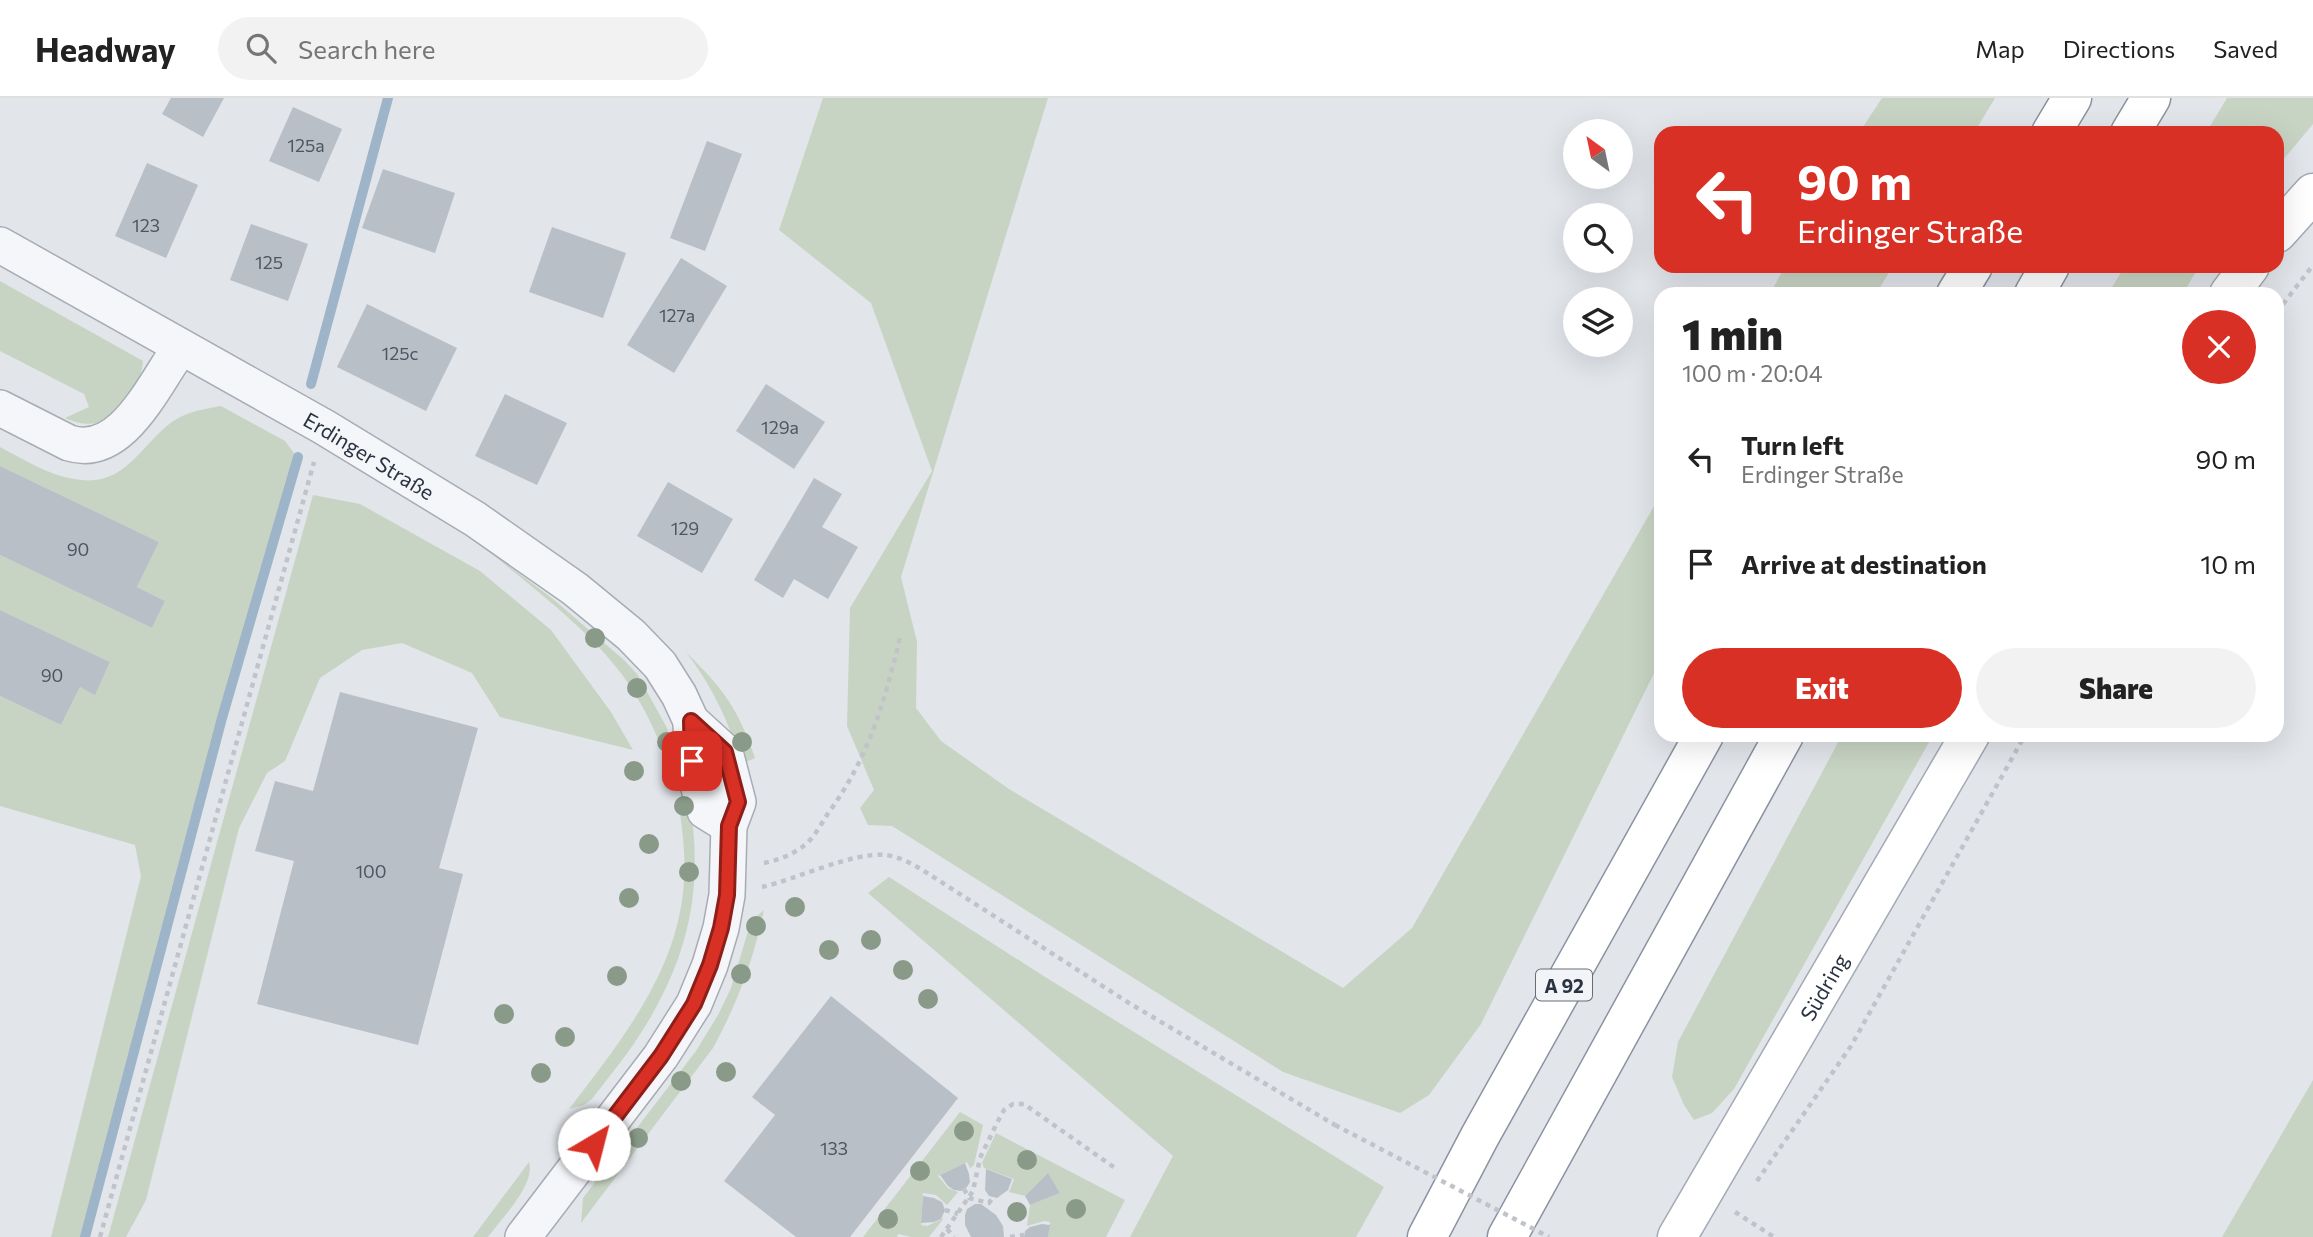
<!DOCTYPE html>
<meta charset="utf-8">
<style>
:root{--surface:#fff;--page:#f2f2f2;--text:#222;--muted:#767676;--line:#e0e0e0;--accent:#d93025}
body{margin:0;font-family:Commissioner,sans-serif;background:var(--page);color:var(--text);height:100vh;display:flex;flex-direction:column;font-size:26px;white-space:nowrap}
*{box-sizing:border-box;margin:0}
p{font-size:23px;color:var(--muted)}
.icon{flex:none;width:38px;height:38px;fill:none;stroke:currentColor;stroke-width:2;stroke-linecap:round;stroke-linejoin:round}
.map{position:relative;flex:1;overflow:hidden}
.sheet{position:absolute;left:1654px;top:189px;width:630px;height:455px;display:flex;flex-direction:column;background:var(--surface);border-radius:21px;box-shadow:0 7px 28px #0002}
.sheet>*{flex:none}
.guide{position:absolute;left:1654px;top:28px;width:630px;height:147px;border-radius:21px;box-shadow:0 7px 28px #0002;background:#d93025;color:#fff;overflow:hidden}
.needle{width:46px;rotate:327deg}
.controls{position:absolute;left:1563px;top:21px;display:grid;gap:14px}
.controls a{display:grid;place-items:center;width:70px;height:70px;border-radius:50%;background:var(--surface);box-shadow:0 7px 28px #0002;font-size:35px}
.pin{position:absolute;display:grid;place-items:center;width:60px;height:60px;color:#fff;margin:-30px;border-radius:14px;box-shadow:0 4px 10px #0006}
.me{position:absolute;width:77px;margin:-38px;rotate:37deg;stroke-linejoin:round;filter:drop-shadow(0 0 5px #0008)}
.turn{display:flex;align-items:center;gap:24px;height:147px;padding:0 28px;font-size:32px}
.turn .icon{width:91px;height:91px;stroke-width:2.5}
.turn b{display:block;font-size:49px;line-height:60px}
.round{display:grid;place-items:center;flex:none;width:74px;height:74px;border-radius:37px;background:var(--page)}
.headline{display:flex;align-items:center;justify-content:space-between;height:119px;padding:0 28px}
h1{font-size:42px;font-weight:800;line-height:52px}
.cta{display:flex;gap:14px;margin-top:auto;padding:14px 28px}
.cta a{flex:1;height:80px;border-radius:42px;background:var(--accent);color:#fff;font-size:28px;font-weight:800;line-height:80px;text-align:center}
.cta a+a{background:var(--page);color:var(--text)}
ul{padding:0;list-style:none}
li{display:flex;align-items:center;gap:21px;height:105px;padding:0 28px}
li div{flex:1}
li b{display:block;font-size:26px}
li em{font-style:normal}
header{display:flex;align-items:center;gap:42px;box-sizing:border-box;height:98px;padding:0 35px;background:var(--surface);border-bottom:2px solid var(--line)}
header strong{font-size:33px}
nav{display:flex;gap:38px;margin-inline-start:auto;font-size:24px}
.search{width:490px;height:63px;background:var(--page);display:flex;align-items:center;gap:18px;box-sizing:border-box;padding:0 24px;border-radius:38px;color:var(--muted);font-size:26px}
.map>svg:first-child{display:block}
.green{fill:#c8d4c3}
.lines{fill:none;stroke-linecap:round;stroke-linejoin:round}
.stream{stroke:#9eb4c9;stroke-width:10}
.building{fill:#b9bfc7}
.minor-casing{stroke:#a7acb4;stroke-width:38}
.major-casing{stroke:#a2aab6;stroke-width:41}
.highway-casing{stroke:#8a93a1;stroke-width:41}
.path{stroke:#c0c3c9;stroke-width:4.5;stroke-dasharray:5 5;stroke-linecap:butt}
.minor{stroke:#f5f6f9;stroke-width:35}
.major{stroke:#fff;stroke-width:38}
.highway{stroke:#fff;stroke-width:38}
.path-bridge{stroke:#c0c3c9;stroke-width:4.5;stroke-dasharray:5 5;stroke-linecap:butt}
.tree{fill:#899b88}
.route-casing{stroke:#8d1f18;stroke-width:18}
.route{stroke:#d93025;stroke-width:12}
.labels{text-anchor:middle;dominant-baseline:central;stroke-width:5;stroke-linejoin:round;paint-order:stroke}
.number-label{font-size:18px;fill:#4e5663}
.shield{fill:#f2f4f8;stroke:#666d79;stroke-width:2}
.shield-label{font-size:19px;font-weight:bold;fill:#2a3342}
.street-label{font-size:21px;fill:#2a3342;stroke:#f2f4f8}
</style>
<header>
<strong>Headway</strong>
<div class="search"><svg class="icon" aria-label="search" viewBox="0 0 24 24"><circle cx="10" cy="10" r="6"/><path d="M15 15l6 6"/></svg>Search here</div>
<nav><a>Map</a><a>Directions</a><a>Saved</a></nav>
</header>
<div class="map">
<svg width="2313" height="1139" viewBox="0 0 2313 1139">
<rect width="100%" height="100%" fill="#e2e5ea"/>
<!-- green -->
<path class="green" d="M823 0H1048L901 479 917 544 916 610 941 643 1009 691 1343 890 1412 830 1661 396V561L1481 926 1429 997 1400 1015 1283 974 892 728 868 727 860 710 874 692 847 628 850 510 932 373 871 205 779 132Z
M1882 0H1995L1974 35H1859Z
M2227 0H2313V26L2277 69V35H2206Z
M1785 168H1893L1876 196H1770Z
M2125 168H2199L2183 196H2108Z
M0 183 143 263C142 283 126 309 109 321 96 329 77 326 65 320L89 309 84 296 0 253Z
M221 308 285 343 294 355 82 1139H51L141 778 135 747 0 708V598L61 627 80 589 95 596 110 564 0 512V457L152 530 165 503 137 489 159 444 0 368V349C23 361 48 377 74 381 127 391 140 345 175 322 189 313 205 311 221 308Z
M313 397 360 406 480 473 551 532 611 614 633 652 500 619 472 575 402 545 362 552 320 580 285 663 267 675 239 730 146 1102 126 1139H108Z
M485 450 553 501 624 562 637 576 666 628 684 678 672 679C661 643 645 609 623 578 590 532 529 487 485 450Z
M686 554C724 592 738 610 755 660L741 666C730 625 712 588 686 554Z
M1842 637H1933L1734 991 1712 1015 1694 1022 1684 1007 1672 979 1678 944Z
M689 701C705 791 688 864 637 941 624 961 607 981 592 1001L584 1007 569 1011C621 943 679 872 684 783 686 756 682 729 678 702Z
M889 779 1042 877 1384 1089 1356 1139H1130L1173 1058 868 795Z
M764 812C753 863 738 904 713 950L581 1125 583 1100 696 953 718 917 731 890 751 823Z
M2313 982V1139H2222Z
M960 1014 983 1027 974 1067 970 1070 967 1064 938 1078 948 1090 958 1094 947 1107 936 1097 923 1095 921 1127 927 1128 944 1120 929 1139H911L898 1136 897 1139H863Z
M996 1035 1125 1102 1106 1139H1048L1050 1124 1044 1123 1027 1128 1030 1107 1060 1095 1048 1076 1025 1098 1009 1094 1014 1081 984 1070 982 1065Z
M529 1064C536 1086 501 1121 488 1139H473Z"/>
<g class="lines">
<!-- stream -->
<path class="stream" d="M311 286 388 0
M85 1139 222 620 298 359"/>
</g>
<!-- building -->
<path class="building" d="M171 0H224L203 39 162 16Z
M293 9 342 31 319 84 269 63Z
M707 43 742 56 705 153 670 140Z
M147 65 198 87 166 160 115 138Z
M383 71 455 95 435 155 362 130Z
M251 126 308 146 288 203 230 182Z
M552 129 626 155 603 220 529 194Z
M681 160 727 188 674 275 627 247Z
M367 206 457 250 426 313 337 269Z
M766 286 825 324 794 371 736 333Z
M505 296 567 325 537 387 475 358Z
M0 368 159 444 137 489 165 503 152 530 0 457Z
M814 380 842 396 822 429 858 449 828 501 794 481 783 500 754 482Z
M668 384 733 421 702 475 637 438Z
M0 512 110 564 95 597 80 589 61 627 0 598Z
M340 594 478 630 439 770 463 776 418 947 257 906 294 763 255 753 275 683 313 693Z
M831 898 958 1000 850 1139H796L724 1083 775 1017 752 999Z
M965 1065 969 1076 970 1084 967 1089 961 1093 954 1092 948 1088 940 1077Z
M986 1071 1012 1081 1008 1092 997 1100 989 1098 985 1092Z
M1048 1075 1060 1095 1030 1107 1025 1098Z
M923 1098 934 1100 942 1104 945 1112 941 1121 934 1124 921 1125Z
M975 1106H981L996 1117 1003 1128 1004 1139H971L965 1127V1117L967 1111Z
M1042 1126 1050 1127 1048 1139H1024L1025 1133 1030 1129Z"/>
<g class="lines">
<defs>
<g id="minor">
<path id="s1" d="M0 147 324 329 475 421 575 491 631 537 660 567 679 597 691 623 725 654 738 704 729 728 727 797 721 830 710 867 694 906 661 958 523 1139"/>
<path d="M0 310 69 345C123 362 155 283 181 249"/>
<path d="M691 623 692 663 705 713 729 728"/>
</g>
<g id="major">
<path d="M2277 135 2313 95"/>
<path d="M2229 196 2250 168"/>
<path id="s2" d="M1677 1139 1970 637"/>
</g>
<path id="highway" d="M2051 35 2072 0
M2130 35 2151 0
M1956 196 1973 168
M2034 196 2050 168
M1427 1139 1480 1038 1704 637
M1507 1139 1784 637"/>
</defs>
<!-- minor casing -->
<use href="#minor" class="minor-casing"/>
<!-- major casing -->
<use href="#major" class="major-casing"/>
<!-- highway casing -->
<use href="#highway" class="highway-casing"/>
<!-- path -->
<path class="path" d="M2277 214 2313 167
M764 765C779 762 795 756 807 745 816 737 822 724 829 714 869 659 884 605 900 540
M762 789C797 781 852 754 885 757 898 758 910 765 921 771L1129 905 1335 1027
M1757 1083 1851 948 2025 637
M964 1091 969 1100 989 1105 993 1099
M945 1112 958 1116
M1735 1114 1774 1139
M947 1131 954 1139
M100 1139 314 364
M941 1139 973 1093 980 1060 998 1023 1004 1012 1013 1006H1024L1115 1070
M1010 1139 1024 1137"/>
<!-- minor -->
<use href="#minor" class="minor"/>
<!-- major -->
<use href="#major" class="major"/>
<!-- highway -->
<use href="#highway" class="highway"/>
<!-- path-bridge -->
<path class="path-bridge" d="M1335 1027 1549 1139"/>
</g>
<!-- trees -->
<g class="tree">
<circle cx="595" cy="540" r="10"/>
<circle cx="637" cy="590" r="10"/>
<circle cx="667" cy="644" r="10"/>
<circle cx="742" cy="644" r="10"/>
<circle cx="634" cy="673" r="10"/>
<circle cx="684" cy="708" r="10"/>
<circle cx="649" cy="746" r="10"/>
<circle cx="689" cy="774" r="10"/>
<circle cx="629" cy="800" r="10"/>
<circle cx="795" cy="809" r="10"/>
<circle cx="756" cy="828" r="10"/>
<circle cx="871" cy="842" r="10"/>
<circle cx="829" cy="852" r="10"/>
<circle cx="903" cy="872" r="10"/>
<circle cx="741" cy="876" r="10"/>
<circle cx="617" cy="878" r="10"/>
<circle cx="928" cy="901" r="10"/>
<circle cx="504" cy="916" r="10"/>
<circle cx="565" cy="939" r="10"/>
<circle cx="726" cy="974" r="10"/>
<circle cx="541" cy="975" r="10"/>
<circle cx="681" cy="983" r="10"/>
<circle cx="964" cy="1033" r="10"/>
<circle cx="638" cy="1040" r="10"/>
<circle cx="1027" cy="1062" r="10"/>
<circle cx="920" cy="1073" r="10"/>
<circle cx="1076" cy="1111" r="10"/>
<circle cx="1017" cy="1114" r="10"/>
<circle cx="888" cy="1121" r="10"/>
</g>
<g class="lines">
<defs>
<path id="route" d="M594 1046 661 958 694 906 710 867 721 830 727 797 729 728 738 704 725 654 691 623 692 663"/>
</defs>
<!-- route casing -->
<use href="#route" class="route-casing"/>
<!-- route -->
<use href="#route" class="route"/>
</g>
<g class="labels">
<!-- number labels -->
<g class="number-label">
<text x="306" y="47">125a</text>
<text x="146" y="127">123</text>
<text x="269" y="164">125</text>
<text x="677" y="217">127a</text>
<text x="400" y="255">125c</text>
<text x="780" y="329">129a</text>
<text x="685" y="430">129</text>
<text x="78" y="451">90</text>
<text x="52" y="577">90</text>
<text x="371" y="773">100</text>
<text x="834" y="1050">133</text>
</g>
<!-- shield labels -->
<rect class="shield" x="1536" y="871.5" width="56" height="31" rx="5"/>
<g class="shield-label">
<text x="1564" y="887">A 92</text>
</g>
<!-- street labels -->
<g class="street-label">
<text stroke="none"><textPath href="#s1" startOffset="425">Erdinger Straße</textPath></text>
<text stroke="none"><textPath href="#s2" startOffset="290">Südring</textPath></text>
</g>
</g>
</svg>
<div class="controls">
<a><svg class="needle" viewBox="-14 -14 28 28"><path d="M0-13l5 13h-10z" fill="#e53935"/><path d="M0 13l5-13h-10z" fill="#767676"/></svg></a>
<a><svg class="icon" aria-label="search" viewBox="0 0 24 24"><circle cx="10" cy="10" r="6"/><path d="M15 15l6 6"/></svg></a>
<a><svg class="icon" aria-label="layers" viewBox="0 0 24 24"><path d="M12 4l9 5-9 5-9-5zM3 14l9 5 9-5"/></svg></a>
</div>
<div class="pin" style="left:692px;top:663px;background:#d93025"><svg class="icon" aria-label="arrive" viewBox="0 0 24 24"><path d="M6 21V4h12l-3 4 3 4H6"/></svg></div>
<svg class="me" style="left:594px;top:1046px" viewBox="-20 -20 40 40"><circle r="19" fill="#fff"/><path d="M0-13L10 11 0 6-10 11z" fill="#d93025"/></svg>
<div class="guide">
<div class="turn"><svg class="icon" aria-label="left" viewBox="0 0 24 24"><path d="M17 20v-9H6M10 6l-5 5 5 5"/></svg><div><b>90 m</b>Erdinger Straße</div></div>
</div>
<section class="sheet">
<div class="headline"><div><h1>1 min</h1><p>100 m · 20:04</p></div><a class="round" style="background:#d93025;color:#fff"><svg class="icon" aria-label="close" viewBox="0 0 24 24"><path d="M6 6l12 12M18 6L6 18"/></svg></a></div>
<ul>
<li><svg class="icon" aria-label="left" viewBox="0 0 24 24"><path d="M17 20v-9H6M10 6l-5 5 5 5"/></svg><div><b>Turn left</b><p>Erdinger Straße</p></div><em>90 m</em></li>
<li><svg class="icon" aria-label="arrive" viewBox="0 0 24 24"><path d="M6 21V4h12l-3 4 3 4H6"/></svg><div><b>Arrive at destination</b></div><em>10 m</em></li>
</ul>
<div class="cta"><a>Exit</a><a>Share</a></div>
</section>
</div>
